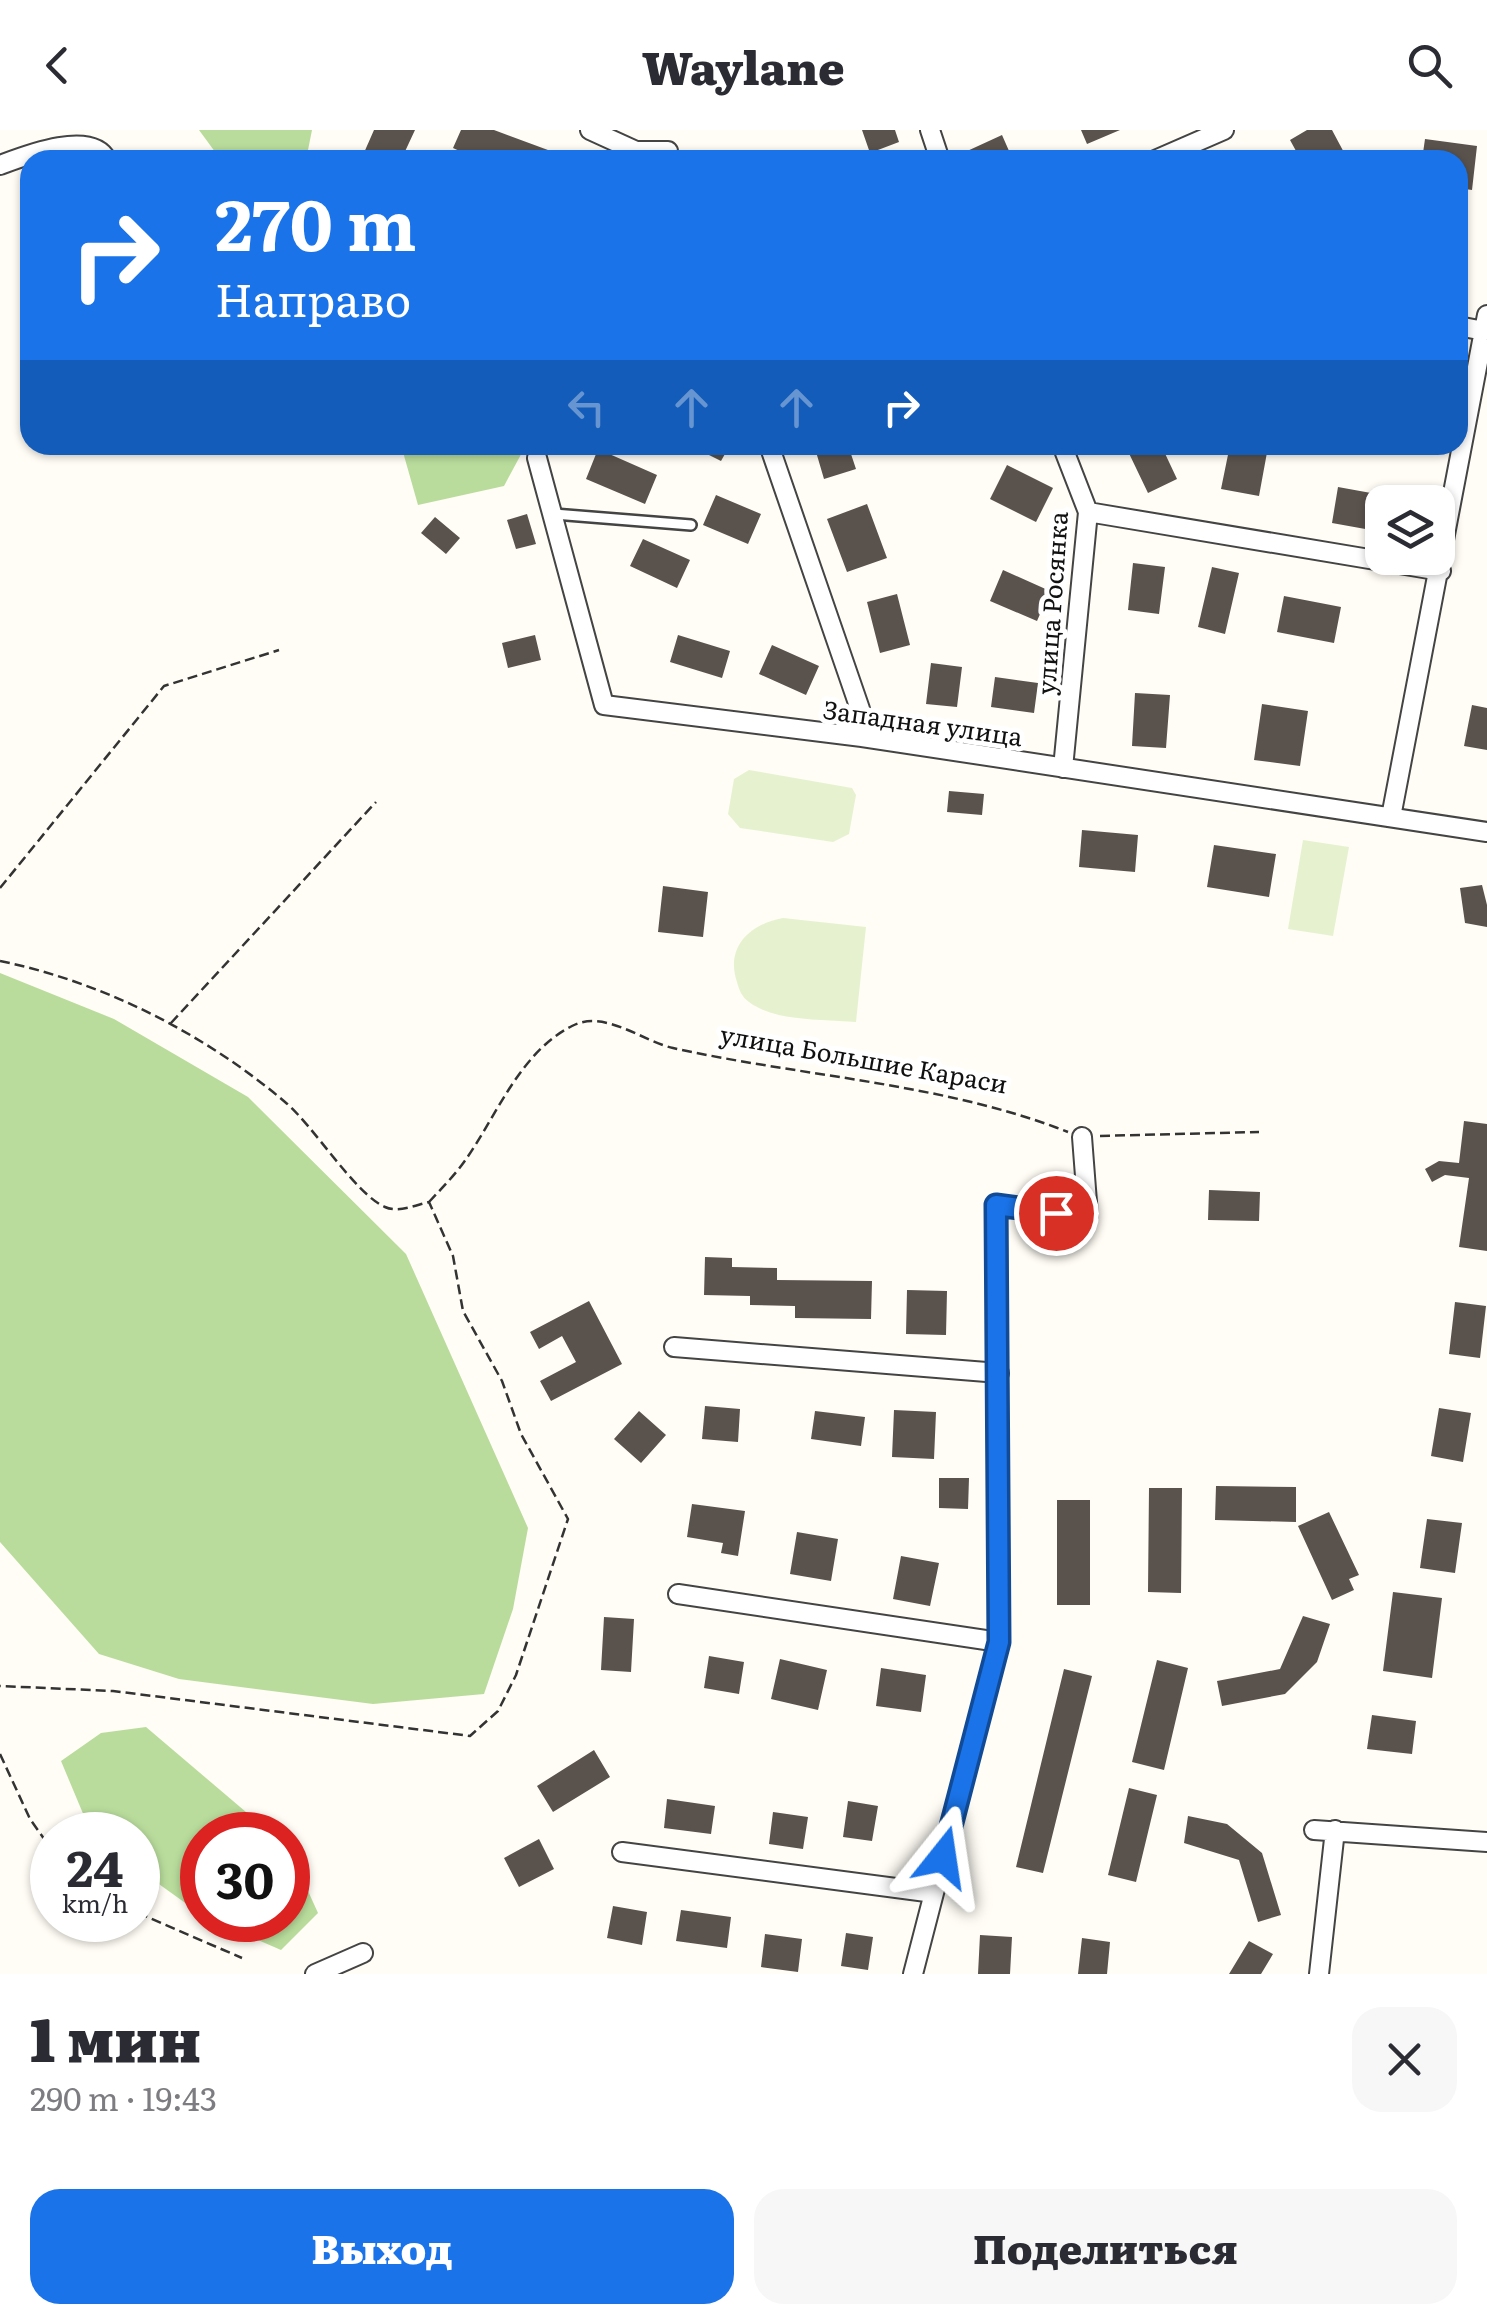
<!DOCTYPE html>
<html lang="ru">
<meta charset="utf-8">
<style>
:root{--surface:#fff;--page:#f7f7f7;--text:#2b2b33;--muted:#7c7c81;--accent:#1a73e8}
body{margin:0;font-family:Literata,serif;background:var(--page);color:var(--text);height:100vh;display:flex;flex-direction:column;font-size:38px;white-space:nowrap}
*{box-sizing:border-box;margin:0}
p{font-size:32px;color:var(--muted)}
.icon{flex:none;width:55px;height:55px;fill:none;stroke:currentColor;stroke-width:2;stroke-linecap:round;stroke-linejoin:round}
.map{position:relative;height:1844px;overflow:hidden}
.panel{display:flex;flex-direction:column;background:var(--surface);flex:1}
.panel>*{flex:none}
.guide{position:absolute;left:20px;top:20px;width:1448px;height:305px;border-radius:30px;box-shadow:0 2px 8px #0004;background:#1a73e8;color:#fff;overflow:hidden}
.fabs{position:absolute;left:1365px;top:355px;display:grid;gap:20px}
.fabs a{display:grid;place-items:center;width:90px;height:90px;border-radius:20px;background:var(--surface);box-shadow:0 2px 8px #0004;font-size:50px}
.speed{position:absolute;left:30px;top:1682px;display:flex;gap:20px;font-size:50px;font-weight:700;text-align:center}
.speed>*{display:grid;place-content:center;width:130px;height:130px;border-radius:50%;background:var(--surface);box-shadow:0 2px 8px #0004;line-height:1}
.speed small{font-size:25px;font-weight:400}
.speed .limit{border:15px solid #d22;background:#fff;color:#111}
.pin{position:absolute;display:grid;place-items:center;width:85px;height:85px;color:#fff;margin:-42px;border:5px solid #fff;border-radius:50%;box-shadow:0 2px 10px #0007}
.me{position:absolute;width:110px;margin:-55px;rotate:15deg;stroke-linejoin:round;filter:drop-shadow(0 0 8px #0008)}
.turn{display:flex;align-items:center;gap:35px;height:210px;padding:0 30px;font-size:45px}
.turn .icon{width:130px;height:130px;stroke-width:2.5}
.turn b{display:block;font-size:70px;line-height:85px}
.lanes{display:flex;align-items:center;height:95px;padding:0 30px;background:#0003;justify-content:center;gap:50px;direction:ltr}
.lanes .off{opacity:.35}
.round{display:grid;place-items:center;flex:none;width:105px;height:105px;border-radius:30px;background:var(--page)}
.headline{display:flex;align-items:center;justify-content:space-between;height:170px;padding:0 30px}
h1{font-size:60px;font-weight:800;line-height:75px}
.action{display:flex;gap:20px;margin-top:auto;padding:20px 30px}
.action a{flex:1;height:115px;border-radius:30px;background:var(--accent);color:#fff;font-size:40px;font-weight:800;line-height:115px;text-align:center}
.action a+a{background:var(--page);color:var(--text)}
header{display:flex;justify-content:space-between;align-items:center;height:130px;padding:0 30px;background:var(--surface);font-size:45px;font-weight:800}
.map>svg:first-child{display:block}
.forest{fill:#b9dc9c}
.pitch{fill:#e6f2cf}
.building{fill:#5a524d}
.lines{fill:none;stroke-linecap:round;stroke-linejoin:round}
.lane-casing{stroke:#444;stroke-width:14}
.street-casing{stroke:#444;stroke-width:22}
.path{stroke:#333;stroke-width:2.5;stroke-dasharray:10 5;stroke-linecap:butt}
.lane{stroke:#fff;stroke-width:9}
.street{stroke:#fff;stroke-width:18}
.route-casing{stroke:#114b97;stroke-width:25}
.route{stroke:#1a73e8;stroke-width:18}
.labels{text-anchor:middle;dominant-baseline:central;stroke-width:10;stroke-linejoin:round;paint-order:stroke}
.street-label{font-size:25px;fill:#111;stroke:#fff}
</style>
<header><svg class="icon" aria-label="back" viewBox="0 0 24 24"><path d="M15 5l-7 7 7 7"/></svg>Waylane<svg class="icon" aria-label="search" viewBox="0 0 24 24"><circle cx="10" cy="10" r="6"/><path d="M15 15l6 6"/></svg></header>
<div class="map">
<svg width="1487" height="1844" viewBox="0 0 1487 1844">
<rect width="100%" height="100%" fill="#fffdf5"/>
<!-- forest -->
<path class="forest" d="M199 0H312L306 30H221Z
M401 315H524L525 317 504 356 418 375Z
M0 843 114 889 248 967 406 1124 528 1398 513 1479 484 1564 373 1574 179 1549 99 1524 0 1412Z
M146 1597 273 1705H202V1785L138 1739V1705H92L61 1631 101 1603Z
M288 1717 318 1783 281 1820 212 1790H288Z"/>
<!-- pitch -->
<path class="pitch" d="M749 640 852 658 856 665 849 704 833 712 740 698 728 684 734 649Z
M1303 710 1349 717 1333 806 1288 799Z
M783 788 866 797 856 892C823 889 776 892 749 872 742 867 739 860 737 852 725 817 750 794 783 788Z"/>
<!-- building -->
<path class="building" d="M374 0H415L401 30H373L363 25Z
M461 0H494L575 30H479L453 18Z
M862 0H895L899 12 870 23Z
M1081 0H1120L1087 14Z
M1307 0H1332L1348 30H1301L1290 10Z
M1002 5 1013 30H952V28Z
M1425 9 1477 16 1472 60 1458 58V30H1422Z
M689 315H730L721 331Z
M814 315H848L856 339 824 349Z
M1125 315H1161L1177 349 1148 363Z
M1230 315 1268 317 1259 366 1221 359Z
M598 319 657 345 645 374 586 349Z
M1007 335 1053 358 1036 392 990 369Z
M1338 357 1382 365V402L1332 393Z
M716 365 761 384 748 414 703 395Z
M867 374 887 428 847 442 827 389Z
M527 384 536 414 516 419 507 390Z
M435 387 460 408 446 424 421 403Z
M643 409 690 430 677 458 630 436Z
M1133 433 1165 437 1159 484 1128 480Z
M1212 437 1239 443 1225 504 1198 497Z
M1003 440 1050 461 1037 491 990 471Z
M897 464 910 515 880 523 867 472Z
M1284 466 1341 477 1334 513 1277 502Z
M535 505 541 530 508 538 502 513Z
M678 505 730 521 722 548 670 532Z
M772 515 819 536 806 565 759 544Z
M931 533 962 537 957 577 926 574Z
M995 547 1038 553 1034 583 991 577Z
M1135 563 1170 565 1166 618 1132 616Z
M1262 574 1308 581 1300 636 1254 630Z
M1472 575 1487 578V620L1464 616Z
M949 661 984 664 982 685 947 682Z
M1082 700 1138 705 1135 742 1079 737Z
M1214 715 1276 724 1269 767 1207 757Z
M1482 755 1487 775V797L1465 793 1460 758Z
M663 756 708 762 703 807 658 802Z
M1464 991 1487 994V1121L1459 1117 1469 1048 1445 1045 1432 1052 1425 1039 1439 1031 1459 1033Z
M1209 1060 1260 1062 1259 1091 1208 1090Z
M1045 1100H1063V1118H1045Z
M705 1127 732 1128V1137L777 1138V1150L872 1151 871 1189 795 1188V1176L750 1175V1166L704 1165Z
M907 1160 947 1161 946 1205 906 1204Z
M589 1171 622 1234 551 1271 540 1251 576 1232 562 1206 539 1219 530 1202Z
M1455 1172 1486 1176 1480 1228 1449 1224Z
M705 1276 740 1279 738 1312 702 1309Z
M1439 1278 1471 1283 1463 1332 1431 1326Z
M894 1280 936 1282 934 1329 892 1327Z
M639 1281 666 1305 641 1333 614 1309Z
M815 1281 865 1287 861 1316 811 1309Z
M939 1348H969L968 1379 939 1378Z
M1216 1356 1296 1357V1392L1215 1390Z
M1149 1358H1182L1181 1463 1148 1462Z
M1057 1370H1090V1475H1057Z
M692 1374 745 1381 738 1426 721 1423 723 1413 687 1407Z
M1329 1382 1359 1445 1349 1449 1354 1460 1332 1470 1298 1396Z
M1427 1389 1462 1393 1455 1443 1420 1438Z
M797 1402 838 1409 831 1451 790 1444Z
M901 1426 939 1433 930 1476 893 1469Z
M1393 1462 1442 1468 1432 1548 1383 1541Z
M1303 1486 1330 1494 1317 1532 1285 1564 1222 1576 1217 1551 1280 1539Z
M604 1487 634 1489 631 1542 601 1540Z
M709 1526 744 1532 739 1564 704 1558Z
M780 1529 827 1540 818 1580 771 1569Z
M1157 1530 1188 1538 1164 1640 1132 1632Z
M881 1538 926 1545 921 1582 876 1576Z
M1064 1539 1092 1546 1043 1743 1016 1737Z
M1372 1585 1416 1591 1412 1624 1367 1619Z
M594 1620 610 1647 553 1682 537 1656Z
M1129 1658 1157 1665 1136 1752 1108 1745Z
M667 1669 715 1676 711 1704 664 1698Z
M848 1671 878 1676 872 1711 843 1707Z
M773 1682 808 1687 803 1719 769 1714Z
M1188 1686 1227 1694 1262 1723 1281 1785 1258 1792 1239 1730 1184 1713Z
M539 1709 554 1739 519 1757 504 1728Z
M613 1776 647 1782 642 1815 607 1808Z
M681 1780 731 1787 727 1818 676 1811Z
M846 1803 873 1807 868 1840 841 1836Z
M765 1804 802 1809 798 1842 761 1837Z
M980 1805 1012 1807 1010 1844H978Z
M1082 1808 1110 1812 1107 1844H1078Z
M1249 1811 1273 1824 1261 1844H1229Z"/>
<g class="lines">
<defs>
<path id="lane" d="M554 384 691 395"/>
<path id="street" d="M590 0 636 21H668
M930 0 940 30
M1155 30 1224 0
M0 35C29 24 92 0 107 30
M1458 196 1484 201
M769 315 860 579 862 607
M1062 315 1088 382 1063 638
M537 328 604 575 862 607 1487 702
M1088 382 1441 441
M1391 687 1487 185
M674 1217 999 1243
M678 1464 999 1512
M1314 1700 1487 1712
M622 1722 934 1763
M315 1844 363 1823
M913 1844 999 1512 997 1075 1088 1085 1082 1007
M1319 1844 1335 1700"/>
</defs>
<!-- lane casing -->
<use href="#lane" class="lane-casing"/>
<!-- street casing -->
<use href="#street" class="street-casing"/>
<!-- path -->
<path class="path" d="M0 758 164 556 279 520
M0 831C103 852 205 904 285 972 313 995 355 1064 385 1077 398 1083 416 1075 429 1072L453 1126 463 1181 502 1251 521 1304 568 1389 516 1545 498 1581 470 1606 113 1561 0 1556
M171 893 376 672
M1100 1006 1259 1002
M429 1072C441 1059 454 1046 464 1032 497 986 519 923 572 896 604 879 642 911 673 918 804 947 944 953 1068 1002
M0 1624 30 1689 52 1720
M138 1783 242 1828"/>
<!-- lane -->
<use href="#lane" class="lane"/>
<!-- street -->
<use href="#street" class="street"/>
</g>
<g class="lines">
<defs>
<path id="route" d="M943 1727 999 1512 996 1075 1056 1083"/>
</defs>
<!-- route casing -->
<use href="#route" class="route-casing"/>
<!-- route -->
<use href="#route" class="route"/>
</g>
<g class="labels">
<!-- street labels -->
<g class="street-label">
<text transform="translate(1051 473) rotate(-86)">улица Росянка</text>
<text transform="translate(923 592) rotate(8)">Западная улица</text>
<text transform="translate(864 928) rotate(10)">улица Большие Караси</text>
</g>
</g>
</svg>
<div class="fabs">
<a><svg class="icon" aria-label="layers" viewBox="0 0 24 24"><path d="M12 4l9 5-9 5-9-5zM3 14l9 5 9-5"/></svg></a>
</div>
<div class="speed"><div>24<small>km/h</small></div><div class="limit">30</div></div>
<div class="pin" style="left:1056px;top:1083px;background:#d93025"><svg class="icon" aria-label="arrive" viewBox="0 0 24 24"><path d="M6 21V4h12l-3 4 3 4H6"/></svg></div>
<svg class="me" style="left:943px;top:1727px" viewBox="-20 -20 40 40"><path d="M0-17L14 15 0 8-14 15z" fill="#1a73e8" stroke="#fff" stroke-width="4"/></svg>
<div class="guide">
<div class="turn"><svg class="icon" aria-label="right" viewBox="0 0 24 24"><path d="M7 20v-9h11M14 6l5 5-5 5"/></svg><div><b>270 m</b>Направо</div></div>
<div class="lanes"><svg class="icon off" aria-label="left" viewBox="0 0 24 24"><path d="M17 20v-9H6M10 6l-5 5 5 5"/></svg><svg class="icon off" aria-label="ahead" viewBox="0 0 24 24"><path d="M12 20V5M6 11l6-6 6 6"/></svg><svg class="icon off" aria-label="ahead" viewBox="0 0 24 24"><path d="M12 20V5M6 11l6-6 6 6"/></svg><svg class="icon" aria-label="right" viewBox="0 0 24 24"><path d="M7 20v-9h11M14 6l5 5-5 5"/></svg></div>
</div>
</div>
<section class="panel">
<div class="headline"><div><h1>1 мин</h1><p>290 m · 19:43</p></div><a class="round"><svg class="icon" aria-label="close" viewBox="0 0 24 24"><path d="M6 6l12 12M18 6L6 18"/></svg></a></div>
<div class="action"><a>Выход</a><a>Поделиться</a></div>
</section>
